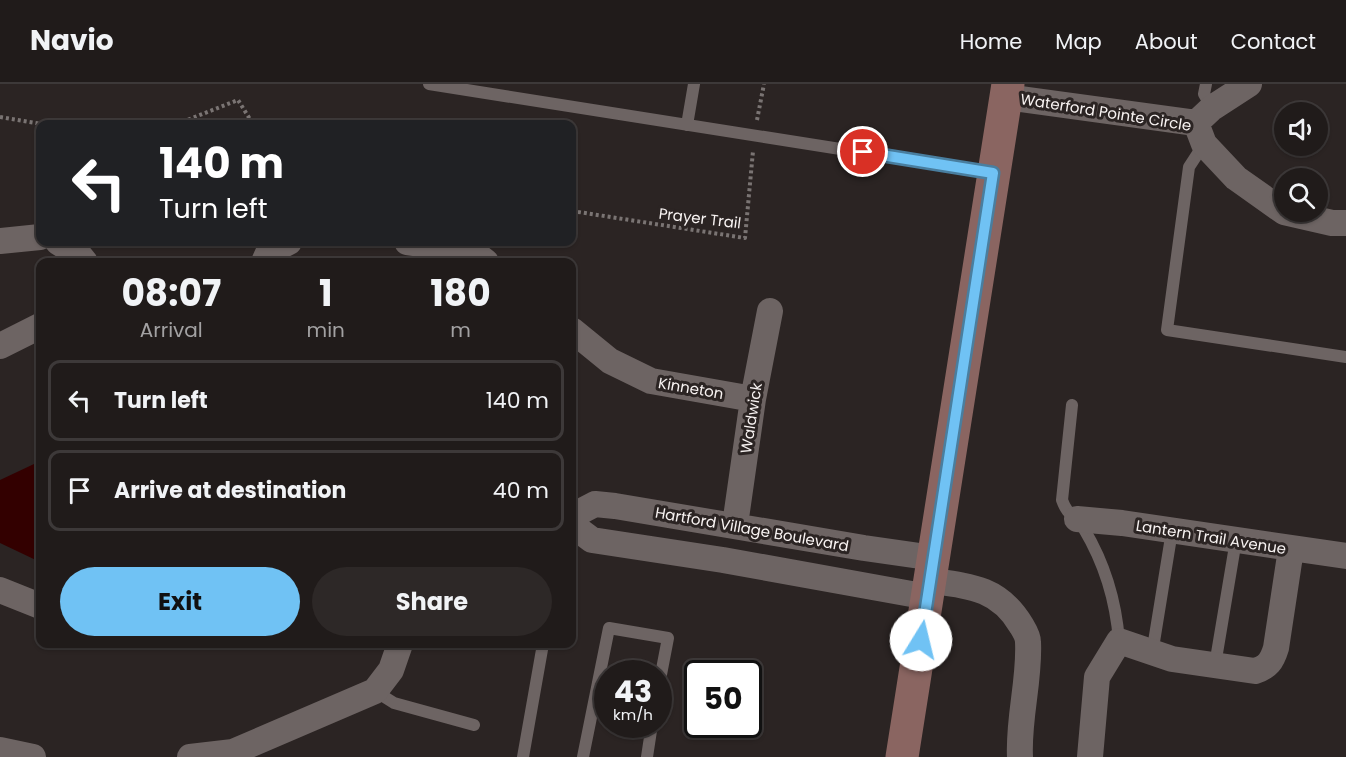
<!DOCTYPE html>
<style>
:root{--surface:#201b1a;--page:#2d2827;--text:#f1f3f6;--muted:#a2a1a2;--line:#3d3939;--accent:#70c2f4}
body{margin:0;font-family:Poppins,sans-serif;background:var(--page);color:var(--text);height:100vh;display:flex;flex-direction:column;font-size:22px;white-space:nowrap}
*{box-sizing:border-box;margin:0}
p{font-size:20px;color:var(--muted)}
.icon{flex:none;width:33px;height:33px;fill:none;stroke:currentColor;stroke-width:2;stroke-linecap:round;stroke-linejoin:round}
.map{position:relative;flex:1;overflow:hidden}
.panel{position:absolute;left:36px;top:174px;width:540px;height:390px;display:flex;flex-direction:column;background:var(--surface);border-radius:12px;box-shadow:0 2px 4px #0004,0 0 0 2px var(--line)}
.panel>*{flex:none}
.banner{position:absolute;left:36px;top:36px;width:540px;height:126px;border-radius:12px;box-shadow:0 2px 4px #0004,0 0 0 2px var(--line);background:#202124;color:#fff;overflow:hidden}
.controls{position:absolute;left:1274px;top:18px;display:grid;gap:12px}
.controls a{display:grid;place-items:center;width:54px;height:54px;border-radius:50%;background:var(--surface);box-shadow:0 2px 4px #0004,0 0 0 2px var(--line);font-size:30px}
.speed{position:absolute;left:594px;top:576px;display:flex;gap:12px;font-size:30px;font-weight:700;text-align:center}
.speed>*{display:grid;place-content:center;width:78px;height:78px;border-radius:50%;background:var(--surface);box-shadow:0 2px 4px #0004,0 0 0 2px var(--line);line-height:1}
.speed small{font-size:15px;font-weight:400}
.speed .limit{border:3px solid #111;border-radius:9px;background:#fff;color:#111}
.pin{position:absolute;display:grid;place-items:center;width:51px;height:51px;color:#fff;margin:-26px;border:3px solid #fff;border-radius:50%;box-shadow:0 2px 6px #0007}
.me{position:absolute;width:66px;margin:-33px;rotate:9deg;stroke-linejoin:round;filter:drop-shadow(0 0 4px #0008)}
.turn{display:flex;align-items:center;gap:21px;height:126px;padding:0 24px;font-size:27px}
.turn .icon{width:78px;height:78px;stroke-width:2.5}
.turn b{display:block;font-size:42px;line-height:51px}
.eta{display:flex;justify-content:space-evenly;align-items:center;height:102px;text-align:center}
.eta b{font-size:36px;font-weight:700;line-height:42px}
.cta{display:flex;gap:12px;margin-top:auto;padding:12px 24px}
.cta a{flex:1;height:69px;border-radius:36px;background:var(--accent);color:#111;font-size:24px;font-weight:700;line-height:69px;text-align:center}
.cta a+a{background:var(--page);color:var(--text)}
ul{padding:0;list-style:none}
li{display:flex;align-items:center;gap:18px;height:81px;margin:0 12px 9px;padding:0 12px;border:3px solid var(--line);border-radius:12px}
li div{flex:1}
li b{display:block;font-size:22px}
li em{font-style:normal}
header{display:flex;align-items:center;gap:36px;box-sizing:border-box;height:84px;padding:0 30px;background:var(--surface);border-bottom:2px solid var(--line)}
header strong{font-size:28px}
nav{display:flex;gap:33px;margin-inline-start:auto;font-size:21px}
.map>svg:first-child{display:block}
.water{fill:#300}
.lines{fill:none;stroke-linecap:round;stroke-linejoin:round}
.path{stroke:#7a7473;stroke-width:4;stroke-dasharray:3 3;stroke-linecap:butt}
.lane{stroke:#6d6463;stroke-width:12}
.street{stroke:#6d6463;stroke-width:26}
.secondary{stroke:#8a6561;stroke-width:33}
.route-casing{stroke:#497e9f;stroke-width:15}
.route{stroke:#70c2f4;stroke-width:10}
.labels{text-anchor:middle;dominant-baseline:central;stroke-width:6;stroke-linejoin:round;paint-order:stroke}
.street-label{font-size:15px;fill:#f8f3f2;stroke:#2b2423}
</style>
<header>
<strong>Navio</strong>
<nav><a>Home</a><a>Map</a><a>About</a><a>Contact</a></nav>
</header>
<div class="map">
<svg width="1346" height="673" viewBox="0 0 1346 673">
<rect width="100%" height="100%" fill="#2b2423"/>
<!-- water -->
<path class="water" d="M40 374V478L0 459V396L34 380Z"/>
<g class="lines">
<!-- path -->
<path class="path" d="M0 33 41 40
M757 36 764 0
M177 40 238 16 253 40
M572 127 745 154 753 67"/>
<!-- lane -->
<path class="lane" d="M429 0 992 89
M1206 0 1204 10 1212 24
M687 41 694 0
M1204 60 1189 83 1167 246 1346 273
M1072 321 1062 416C1068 433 1075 431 1084 445 1105 480 1116 518 1119 557
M1152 570 1172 447
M1215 581 1236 456
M375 607 394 619 474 641
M523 673 543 560
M583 673 609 544 668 554 658 606
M647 673 652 640"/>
<!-- street -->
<path class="street" d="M1006 13 1196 39 1204 60 1236 94 1284 128 1332 139H1346
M1196 39 1212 24 1249 0
M0 157 40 153
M58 158 81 173 85 178
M407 158 472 167 486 178
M264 178 268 169 289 158
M572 246 610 277 651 297 753 315
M0 262 40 242
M572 432 595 420 615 422 864 464 934 474
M1077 435 1122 439 1346 472
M572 441 592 456 723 476 928 513
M735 441 753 315 770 227
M931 497C970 502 999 504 1021 541 1024 546 1028 552 1028 558 1030 596 1018 634 1020 673
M0 506 40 522
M0 666 33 673
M190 673 233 668 375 607 391 586 400 560
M1090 673 1097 593 1119 557 1172 575 1255 587C1268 583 1272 577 1276 564L1291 465"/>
<!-- secondary -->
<path class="secondary" d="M902 673 1008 0"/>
</g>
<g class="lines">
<defs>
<path id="route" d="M863 68 993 89 921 556"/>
</defs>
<!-- route casing -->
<use href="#route" class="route-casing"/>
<!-- route -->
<use href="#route" class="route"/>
</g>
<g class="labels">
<!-- street labels -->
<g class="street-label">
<text transform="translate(1106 28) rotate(9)">Waterford Pointe Circle</text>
<text transform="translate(700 134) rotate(7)">Prayer Trail</text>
<text transform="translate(691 304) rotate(10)">Kinneton</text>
<text transform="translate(751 334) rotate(-81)">Waldwick</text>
<text transform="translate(752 445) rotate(10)">Hartford Village Boulevard</text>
<text transform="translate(1211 453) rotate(9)">Lantern Trail Avenue</text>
</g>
</g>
</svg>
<div class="controls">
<a><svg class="icon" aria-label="sound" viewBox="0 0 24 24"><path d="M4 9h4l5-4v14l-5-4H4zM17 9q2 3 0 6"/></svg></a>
<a><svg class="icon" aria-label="search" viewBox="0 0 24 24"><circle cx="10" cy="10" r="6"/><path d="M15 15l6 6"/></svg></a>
</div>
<div class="speed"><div>43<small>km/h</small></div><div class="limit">50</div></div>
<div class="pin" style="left:863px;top:68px;background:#d93025"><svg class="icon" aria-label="arrive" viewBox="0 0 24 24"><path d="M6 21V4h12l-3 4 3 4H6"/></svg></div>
<svg class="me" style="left:921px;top:556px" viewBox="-20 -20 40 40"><circle r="19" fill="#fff"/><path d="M0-13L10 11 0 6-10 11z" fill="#70c2f4"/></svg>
<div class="banner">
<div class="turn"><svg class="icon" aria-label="left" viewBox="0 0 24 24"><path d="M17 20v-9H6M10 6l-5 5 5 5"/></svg><div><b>140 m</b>Turn left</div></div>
</div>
<section class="panel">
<div class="eta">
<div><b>08:07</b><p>Arrival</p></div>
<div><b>1</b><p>min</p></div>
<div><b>180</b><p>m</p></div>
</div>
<ul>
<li><svg class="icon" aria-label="left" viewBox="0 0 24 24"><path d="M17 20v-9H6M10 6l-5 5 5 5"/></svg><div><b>Turn left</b></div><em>140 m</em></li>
<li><svg class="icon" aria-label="arrive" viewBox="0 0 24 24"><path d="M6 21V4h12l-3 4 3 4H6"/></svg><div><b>Arrive at destination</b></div><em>40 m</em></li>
</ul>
<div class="cta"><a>Exit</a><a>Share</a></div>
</section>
</div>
